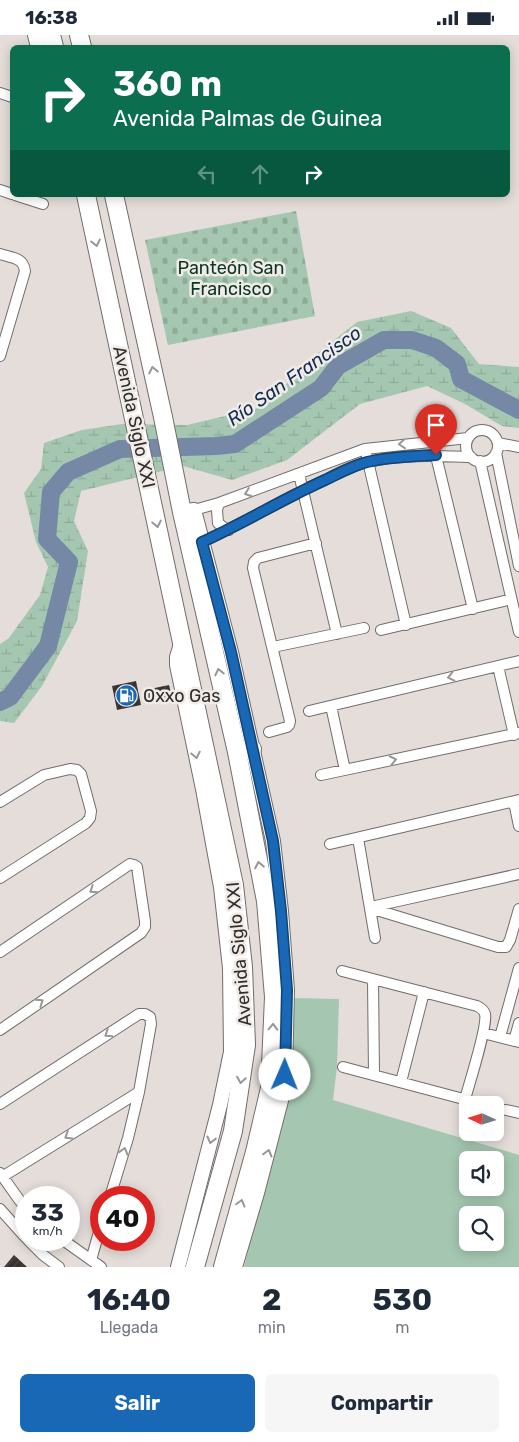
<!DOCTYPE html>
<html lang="es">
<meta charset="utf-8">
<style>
:root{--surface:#fff;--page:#f6f6f7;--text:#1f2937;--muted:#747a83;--accent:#1968b6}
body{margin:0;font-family:Rubik,sans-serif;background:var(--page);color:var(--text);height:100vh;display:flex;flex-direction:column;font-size:19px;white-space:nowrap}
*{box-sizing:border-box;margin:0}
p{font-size:16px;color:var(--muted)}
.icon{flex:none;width:28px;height:28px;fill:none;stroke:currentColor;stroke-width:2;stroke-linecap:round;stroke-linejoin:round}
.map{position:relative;height:1232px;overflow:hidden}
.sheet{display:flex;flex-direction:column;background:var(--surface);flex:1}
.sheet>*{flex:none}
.top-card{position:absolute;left:10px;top:10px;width:500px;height:152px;border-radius:8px;box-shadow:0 2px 12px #0003;background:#0b6e4f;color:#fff;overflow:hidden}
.needle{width:32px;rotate:274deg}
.buttons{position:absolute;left:459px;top:1061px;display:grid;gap:10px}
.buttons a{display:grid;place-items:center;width:45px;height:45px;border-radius:8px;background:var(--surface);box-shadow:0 2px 12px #0003;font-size:25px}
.speed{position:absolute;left:15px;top:1151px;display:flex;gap:10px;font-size:25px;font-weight:700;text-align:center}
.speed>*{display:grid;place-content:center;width:65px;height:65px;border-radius:50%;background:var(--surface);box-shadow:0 2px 12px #0003;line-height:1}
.speed small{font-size:12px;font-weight:400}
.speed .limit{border:8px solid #d22;background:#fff;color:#111}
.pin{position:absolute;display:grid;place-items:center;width:42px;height:42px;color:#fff;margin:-51px -21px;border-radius:50% 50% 50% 0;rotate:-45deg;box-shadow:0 0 5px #0007}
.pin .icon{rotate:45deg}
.me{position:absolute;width:55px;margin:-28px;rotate:1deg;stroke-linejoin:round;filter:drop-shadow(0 0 4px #0008)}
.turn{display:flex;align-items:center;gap:18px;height:105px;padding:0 20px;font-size:22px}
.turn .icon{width:65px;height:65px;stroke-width:2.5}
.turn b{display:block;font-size:35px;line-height:42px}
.lanes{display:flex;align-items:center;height:48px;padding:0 20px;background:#0003;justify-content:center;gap:25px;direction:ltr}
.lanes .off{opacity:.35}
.eta{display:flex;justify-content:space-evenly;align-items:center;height:85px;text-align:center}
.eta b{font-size:30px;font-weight:700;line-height:35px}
.action{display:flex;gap:10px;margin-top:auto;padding:10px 20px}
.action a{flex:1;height:58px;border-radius:8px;background:var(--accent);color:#fff;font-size:20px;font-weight:700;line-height:58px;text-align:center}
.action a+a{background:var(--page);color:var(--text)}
.status{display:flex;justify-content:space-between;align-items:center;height:35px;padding:0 25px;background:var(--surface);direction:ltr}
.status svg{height:14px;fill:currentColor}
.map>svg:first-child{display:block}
.green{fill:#a5c7b1;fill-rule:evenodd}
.wetland{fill:url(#wetland-marsh)}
.cemetery{fill:url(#cemetery-stones)}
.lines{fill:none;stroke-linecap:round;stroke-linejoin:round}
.river{stroke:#7589a6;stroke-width:18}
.building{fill:url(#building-hatch)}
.street-casing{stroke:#736d6b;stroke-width:12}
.secondary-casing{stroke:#736d6b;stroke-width:16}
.highway-casing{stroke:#736d6b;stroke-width:20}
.street{stroke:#fff;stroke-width:10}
.secondary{stroke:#fff;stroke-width:14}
.highway{stroke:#fff;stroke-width:18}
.oneway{stroke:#989696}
.route-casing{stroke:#104476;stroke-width:12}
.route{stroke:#1968b6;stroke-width:9}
.labels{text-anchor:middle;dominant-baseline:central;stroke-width:5;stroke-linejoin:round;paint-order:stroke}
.park-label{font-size:18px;fill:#093720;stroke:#f1ebe8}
.street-label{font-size:18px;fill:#302e2c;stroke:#f1ebe8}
.poi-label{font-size:18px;fill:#302e2c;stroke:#f1ebe8;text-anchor:start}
.water-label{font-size:19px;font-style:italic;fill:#102c54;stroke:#f1ebe8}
</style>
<div class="status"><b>16:38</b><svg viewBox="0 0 49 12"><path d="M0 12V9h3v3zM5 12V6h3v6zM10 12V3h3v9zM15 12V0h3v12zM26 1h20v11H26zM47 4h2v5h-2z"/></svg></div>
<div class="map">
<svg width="519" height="1232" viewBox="0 0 519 1232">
<defs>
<pattern id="wetland-marsh" width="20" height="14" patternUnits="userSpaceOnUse" patternTransform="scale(1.25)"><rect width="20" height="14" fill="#a5c7b1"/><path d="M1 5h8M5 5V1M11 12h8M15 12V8" fill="none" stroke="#8eab98"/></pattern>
<pattern id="cemetery-stones" width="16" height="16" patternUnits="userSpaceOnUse" patternTransform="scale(1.25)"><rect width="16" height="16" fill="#a5c7b1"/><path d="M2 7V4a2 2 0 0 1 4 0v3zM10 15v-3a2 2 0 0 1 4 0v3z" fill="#8eab98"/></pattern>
<pattern id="building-hatch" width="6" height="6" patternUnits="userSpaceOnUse" patternTransform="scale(1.25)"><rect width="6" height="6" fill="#373230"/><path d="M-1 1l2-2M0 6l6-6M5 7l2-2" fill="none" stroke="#4c4746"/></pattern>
</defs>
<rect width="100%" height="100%" fill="#e4ddda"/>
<!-- green -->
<path class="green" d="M294 963 339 964 337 1032 333 1065 519 1120V1232H244L292 1035ZM468 1125H495V1152H468ZM468 1180H495V1208H468Z"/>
<!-- wetland -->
<path class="wetland" d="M411 276 451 293 479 329 519 332V393L502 391 465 369 427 351 360 369 287 425 232 445 183 431 81 456 74 486 88 516 77 586 42 651 14 688 0 686V609L9 603 40 560 48 532 36 507 24 458 41 434 44 408 82 395 122 389 187 390 263 372 318 318 357 287Z"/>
<!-- cemetery -->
<path class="cemetery" d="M296 176 315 281 168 310 145 205Z"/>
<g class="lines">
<!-- river -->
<path class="river" d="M0 667 10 662 48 611 69 527 47 504 51 457 68 437 120 414 216 411 235 409 321 353 338 331 384 305H412L436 313 457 329 461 344 519 375"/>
</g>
<!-- building -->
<path class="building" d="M136 646 141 670 117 675 112 651Z
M169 650 172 662 147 667 145 655Z
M14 1220 27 1232H4Z"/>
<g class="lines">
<defs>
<path id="street" d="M0 58 12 62
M0 155 12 159
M15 160 43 169
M0 219C12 223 23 222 25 236L0 321
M466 411a16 16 0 1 1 32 0a16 16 0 1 1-32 0Z
M498 408 519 412
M496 418 519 531
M436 421 473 574
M367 422 406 590
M480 426 519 597
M299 439 337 599
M219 468 217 475 218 488 223 492 229 495
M194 475 219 468 365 414 468 403
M202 507C244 488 283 464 325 445 339 438 353 430 368 427 402 419 437 421 471 422
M381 595 504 566
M273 612 364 593
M498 631 514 700
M331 671 345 735
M309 676 519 626
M269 697 287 692 289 690 290 686 253 533 254 527 258 523 316 508
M321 740 519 698
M0 767 44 740 70 734 77 735 81 739 91 776 90 783 86 788 0 843
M514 767 519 791
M358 803 375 903
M330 809 519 765
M371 872 519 839
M370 873 498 912H506L510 905 519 874
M0 917 130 829 134 830 137 832 145 886V892L141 898 0 995
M342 936 477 971C481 973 484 975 485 979 488 990 469 1050 465 1064
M373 944 374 1040
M483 998 519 1007
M500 1002 519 933
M514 1006 519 988
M343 1032 486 1070
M401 1047 424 957
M0 1069 139 979H145L150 982 151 989 139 1057 128 1103 110 1162
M506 1075 519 1078
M0 1138 20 1166 26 1172
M2 1142 139 1057
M0 1174 26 1203
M28 1205 43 1220 59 1232
M63 1205 101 1232
M91 1225 101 1190"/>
<path id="secondary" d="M35 0 38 12
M182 477 194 475 231 617 273 806 281 876 287 955 285 1040 284 1054 257 1158 235 1232
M178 1232 220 1070 231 1017 230 933 221 852 203 754 177 630V622L181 609"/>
<path id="highway" d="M51 0 54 12
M79 0 82 12
M86 160 234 850 243 932 246 1010 233 1096 195 1232
M114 160 163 382 182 477 237 717 266 866 274 962 270 1053 255 1117 223 1232
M237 717 252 714"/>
</defs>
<!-- street casing -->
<use href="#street" class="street-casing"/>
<!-- secondary casing -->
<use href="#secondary" class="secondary-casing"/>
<!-- highway casing -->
<use href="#highway" class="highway-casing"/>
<!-- street -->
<use href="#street" class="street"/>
<!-- secondary -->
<use href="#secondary" class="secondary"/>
<!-- highway -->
<use href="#highway" class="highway"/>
</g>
<!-- one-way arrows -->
<defs><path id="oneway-chevron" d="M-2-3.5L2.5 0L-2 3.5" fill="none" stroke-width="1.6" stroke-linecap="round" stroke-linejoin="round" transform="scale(1.25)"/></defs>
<g class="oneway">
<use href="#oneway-chevron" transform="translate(96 208) rotate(78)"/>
<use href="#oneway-chevron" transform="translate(153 335) rotate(-102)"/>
<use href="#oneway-chevron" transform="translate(402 409) rotate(175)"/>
<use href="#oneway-chevron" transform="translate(248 458) rotate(160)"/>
<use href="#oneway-chevron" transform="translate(157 489) rotate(78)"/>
<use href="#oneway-chevron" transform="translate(219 637) rotate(-103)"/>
<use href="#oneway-chevron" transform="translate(451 642) rotate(167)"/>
<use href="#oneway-chevron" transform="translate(196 720) rotate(78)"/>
<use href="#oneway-chevron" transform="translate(393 725) rotate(-12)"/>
<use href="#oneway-chevron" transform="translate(259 830) rotate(-101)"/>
<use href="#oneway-chevron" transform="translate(93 855) rotate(146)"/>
<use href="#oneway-chevron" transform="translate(40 967) rotate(-35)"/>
<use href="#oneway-chevron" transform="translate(273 992) rotate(-88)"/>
<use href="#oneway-chevron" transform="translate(108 999) rotate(147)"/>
<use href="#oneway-chevron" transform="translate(241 1045) rotate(99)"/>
<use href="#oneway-chevron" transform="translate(68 1101) rotate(148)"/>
<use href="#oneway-chevron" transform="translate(211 1105) rotate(104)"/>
<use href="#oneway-chevron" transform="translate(124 1116) rotate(-73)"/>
<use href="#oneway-chevron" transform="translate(268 1118) rotate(-75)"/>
<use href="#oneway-chevron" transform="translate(241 1168) rotate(-74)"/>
</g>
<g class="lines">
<defs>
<path id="route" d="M285 1040 287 955 281 876 273 806 231 617 202 507C244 488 283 464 325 445 338 439 352 431 367 427 389 422 413 421 436 420"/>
</defs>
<!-- route casing -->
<use href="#route" class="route-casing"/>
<!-- route -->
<use href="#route" class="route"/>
</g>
<!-- icons -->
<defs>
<symbol id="fuel-disc" viewBox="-11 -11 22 22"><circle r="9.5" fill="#1968b6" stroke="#f1ebe8"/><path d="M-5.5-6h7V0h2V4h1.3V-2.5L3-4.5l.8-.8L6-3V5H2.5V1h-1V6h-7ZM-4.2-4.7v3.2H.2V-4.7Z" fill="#fff"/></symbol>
</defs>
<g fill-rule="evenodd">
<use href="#fuel-disc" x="114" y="648" width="25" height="25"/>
</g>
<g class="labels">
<!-- park labels -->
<g class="park-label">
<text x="231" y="233">Panteón San<tspan x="231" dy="21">Francisco</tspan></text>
</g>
<!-- street labels -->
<g class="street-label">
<text transform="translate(134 382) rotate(78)">Avenida Siglo XXI</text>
<text transform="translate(239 919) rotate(-95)">Avenida Siglo XXI</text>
</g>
<!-- poi labels -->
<g class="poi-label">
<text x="143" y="661">Oxxo Gas</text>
</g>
<!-- water labels -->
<g class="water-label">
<text transform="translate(294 341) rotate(-35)">Río San Francisco</text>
</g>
</g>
</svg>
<div class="buttons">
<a><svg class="needle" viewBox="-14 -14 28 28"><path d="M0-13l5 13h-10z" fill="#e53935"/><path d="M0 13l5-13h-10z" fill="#747a83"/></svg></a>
<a><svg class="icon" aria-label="sound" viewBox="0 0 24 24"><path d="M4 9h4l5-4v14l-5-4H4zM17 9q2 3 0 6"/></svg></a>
<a><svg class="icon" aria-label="search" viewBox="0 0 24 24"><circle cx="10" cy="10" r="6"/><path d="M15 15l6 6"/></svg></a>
</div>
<div class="speed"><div>33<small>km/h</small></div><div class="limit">40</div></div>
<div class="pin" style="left:436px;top:420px;background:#d93025"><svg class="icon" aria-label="arrive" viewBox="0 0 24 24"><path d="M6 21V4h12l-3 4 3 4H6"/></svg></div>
<svg class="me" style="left:285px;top:1040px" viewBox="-20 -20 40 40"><circle r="19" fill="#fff"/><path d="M0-13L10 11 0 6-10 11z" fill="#1968b6"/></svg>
<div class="top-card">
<div class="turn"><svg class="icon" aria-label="right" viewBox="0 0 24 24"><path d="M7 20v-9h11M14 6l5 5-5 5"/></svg><div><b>360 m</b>Avenida Palmas de Guinea</div></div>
<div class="lanes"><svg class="icon off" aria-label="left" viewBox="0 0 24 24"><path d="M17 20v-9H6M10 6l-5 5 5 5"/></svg><svg class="icon off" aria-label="ahead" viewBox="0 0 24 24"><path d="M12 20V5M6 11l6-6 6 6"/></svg><svg class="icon" aria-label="right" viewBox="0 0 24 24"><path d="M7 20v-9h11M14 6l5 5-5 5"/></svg></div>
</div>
</div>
<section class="sheet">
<div class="eta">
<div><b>16:40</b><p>Llegada</p></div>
<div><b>2</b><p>min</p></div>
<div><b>530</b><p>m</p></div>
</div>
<div class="action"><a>Salir</a><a>Compartir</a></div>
</section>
